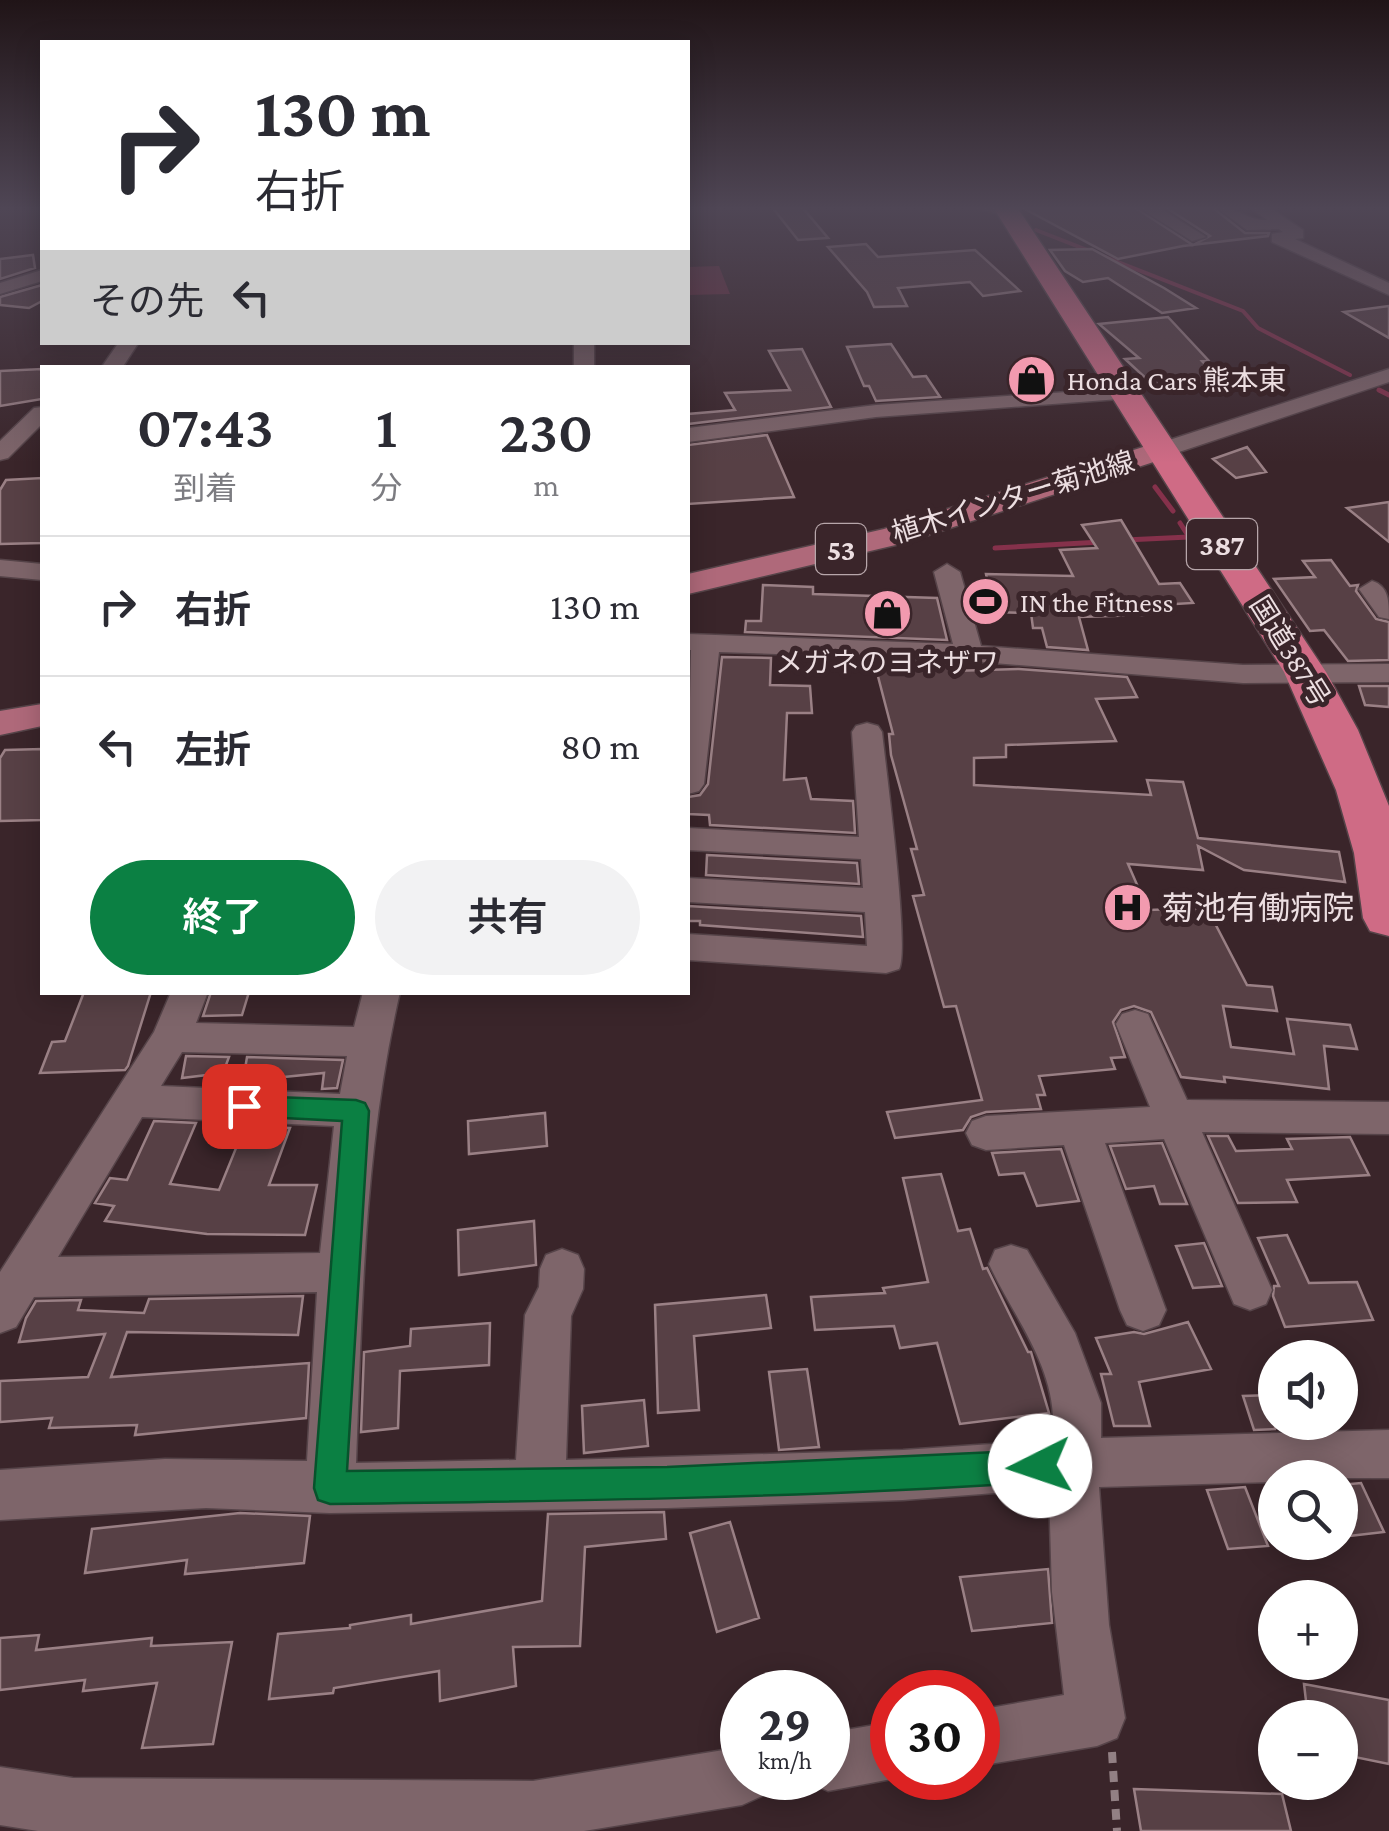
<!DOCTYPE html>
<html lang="ja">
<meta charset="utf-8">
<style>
:root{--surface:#fff;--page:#f2f2f3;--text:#2b2b33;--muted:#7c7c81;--line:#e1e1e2;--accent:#0b8043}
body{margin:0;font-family:"Crimson Pro","Noto Sans JP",serif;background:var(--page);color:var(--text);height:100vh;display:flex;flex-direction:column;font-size:38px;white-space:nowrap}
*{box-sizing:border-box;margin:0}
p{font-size:32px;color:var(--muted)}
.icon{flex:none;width:55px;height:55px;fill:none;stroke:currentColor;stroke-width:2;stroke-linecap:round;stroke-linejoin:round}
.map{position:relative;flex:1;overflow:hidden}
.details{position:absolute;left:40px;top:365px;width:650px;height:630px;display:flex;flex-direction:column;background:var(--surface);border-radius:0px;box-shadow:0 5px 25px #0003}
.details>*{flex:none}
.guide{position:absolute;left:40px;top:40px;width:650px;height:305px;border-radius:0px;box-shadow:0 5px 25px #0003;background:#fff;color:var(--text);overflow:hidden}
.fabs{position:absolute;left:1258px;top:1340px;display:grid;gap:20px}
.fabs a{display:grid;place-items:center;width:100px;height:100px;border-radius:50%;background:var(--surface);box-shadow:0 5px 25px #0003;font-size:50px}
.speed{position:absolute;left:720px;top:1670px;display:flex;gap:20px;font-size:50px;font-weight:700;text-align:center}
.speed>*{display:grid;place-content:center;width:130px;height:130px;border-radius:50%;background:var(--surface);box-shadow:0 5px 25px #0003;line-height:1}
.speed small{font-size:25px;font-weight:400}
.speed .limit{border:15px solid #d22;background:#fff;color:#111}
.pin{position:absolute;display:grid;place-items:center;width:85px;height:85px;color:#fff;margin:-42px;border-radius:20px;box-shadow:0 5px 15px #0006}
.me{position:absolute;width:110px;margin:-55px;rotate:266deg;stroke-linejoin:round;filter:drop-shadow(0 0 8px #0008)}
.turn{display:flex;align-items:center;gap:35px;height:210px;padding:0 50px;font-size:45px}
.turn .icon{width:130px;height:130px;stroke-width:2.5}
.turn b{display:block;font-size:70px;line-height:85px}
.then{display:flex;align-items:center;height:95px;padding:0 50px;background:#0003;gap:20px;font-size:38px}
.eta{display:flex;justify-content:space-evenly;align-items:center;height:170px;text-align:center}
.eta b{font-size:60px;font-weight:600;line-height:70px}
.primary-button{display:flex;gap:20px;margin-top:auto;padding:20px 50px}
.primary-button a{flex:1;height:115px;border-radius:60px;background:var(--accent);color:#fff;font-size:40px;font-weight:600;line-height:115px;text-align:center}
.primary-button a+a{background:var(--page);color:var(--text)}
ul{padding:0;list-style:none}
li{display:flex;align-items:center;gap:30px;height:140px;padding:0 50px;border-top:2px solid var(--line)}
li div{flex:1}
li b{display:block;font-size:38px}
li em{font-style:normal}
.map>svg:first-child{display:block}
.green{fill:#6a2e3f}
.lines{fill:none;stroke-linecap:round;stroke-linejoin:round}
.stream-far1{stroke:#85314b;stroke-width:4}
.stream{stroke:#85314b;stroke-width:5}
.building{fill:#574045;stroke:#9a8085;stroke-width:2.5}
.minor-casing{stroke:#564449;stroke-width:3}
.major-casing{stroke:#564449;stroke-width:3}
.highway-casing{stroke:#564449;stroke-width:3}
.path{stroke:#928084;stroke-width:8;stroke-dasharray:11 8;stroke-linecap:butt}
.minor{fill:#7e656a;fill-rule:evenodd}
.major{fill:#af697a;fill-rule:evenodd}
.highway{fill:#cf6b85;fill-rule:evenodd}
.route{fill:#0b8043;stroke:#07532c;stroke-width:2.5}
.labels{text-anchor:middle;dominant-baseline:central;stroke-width:10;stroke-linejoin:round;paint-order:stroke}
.far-poi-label{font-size:28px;fill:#ecdee1;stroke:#3a252a;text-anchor:start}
.far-street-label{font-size:28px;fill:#ecdee1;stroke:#3a252a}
.shield{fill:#3a252a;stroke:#b7a6aa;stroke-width:2.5}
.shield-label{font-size:30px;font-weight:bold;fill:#ecdee1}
.poi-label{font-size:32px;fill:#ecdee1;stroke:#3a252a;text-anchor:start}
</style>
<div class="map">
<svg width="1389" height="1831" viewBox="0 0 1389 1831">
<rect width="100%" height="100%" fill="#3a252a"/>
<!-- green -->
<path class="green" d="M719 266 730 294 688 295V267Z"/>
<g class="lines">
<!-- stream-far1 -->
<path class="stream-far1" d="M1036 230 1243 311 1258 328 1350 375"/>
<!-- stream -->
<path class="stream" d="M1379 390 1389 395
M1155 487 1173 511
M1125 540 1189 537 1180 523
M995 548 1101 542"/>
</g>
<!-- building -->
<path class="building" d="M772 207H802L828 238 798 240Z
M1021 207H1134L1193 245 1210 236 1165 207H1212L1245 233H1269L1268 236 1183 246 1118 259Z
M866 244 878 257 975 250 1020 291 983 296 970 282 898 288 907 306 874 307 867 292 828 247Z
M1092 249 1164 288 1196 308 1162 313 1108 278 1083 282 1065 271 1050 250Z
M33 255 35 268 0 279V259Z
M42 285V301L29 308 0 305V297Z
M1389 306V338L1344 312Z
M1168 317 1208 360 1202 361 1222 381 1152 384 1125 359 1139 358 1099 324Z
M891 344 913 377 926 376 940 397 876 401 869 386H864L847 347Z
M802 349 831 407 688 424V414L735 410 725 393 790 390 769 351Z
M42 369V399L0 406V371Z
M767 435 794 497 688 504V445Z
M1247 447 1266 472 1236 478 1213 459Z
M42 478V543L0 544V490L6 480Z
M1389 502V542L1347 508Z
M1121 520 1159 584 1180 583 1193 603 1159 605 1163 612 1144 615 1079 617 1088 650 1047 647 1042 628H1033L1031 613 993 612 986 574 1073 576 1060 550 1097 548 1082 525Z
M1331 560 1350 586 1358 585 1356 591 1376 619 1389 622V660L1348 661 1324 630 1310 631 1274 579 1315 577 1303 561Z
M763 585 813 587V594L937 598 947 640 745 632 746 621H761Z
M722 657 771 658 770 685 810 686 812 713H787L784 780 806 778 811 799 853 801 855 833 710 825 709 815 688 814V797L700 795 708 784Z
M874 661 951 664 952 671 1019 669 1127 677 1137 697 1096 699 1116 741 1006 745V757L974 758V785L1151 795 1147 780 1183 782 1198 838 1339 852 1345 882 1244 870 1198 846 1203 870 1128 864 1148 910 1207 908 1247 985 1272 987 1277 1011 1223 1006 1231 1047 1294 1054 1287 1019 1350 1025 1357 1049 1324 1046 1329 1089 1224 1077 1225 1082 1181 1077 1151 1012 1134 1006 1121 1010 1113 1022 1125 1057 1111 1058 1115 1069 1039 1076 1045 1095H1037L1041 1109 986 1112 971 1117 963 1130 895 1138 887 1112 982 1100 956 1006 944 1007 913 896 924 895 911 849H917L891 755 889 734H893Z
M1359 686H1389V707L1365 705Z
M42 749V820L0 821V758L5 750Z
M707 855 857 863 859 884 706 875Z
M688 906 861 916 863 937 700 925V921H688Z
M84 992H151L128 1066 125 1070 40 1073 52 1042 65 1041Z
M211 992H249L242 1015 203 1016Z
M186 1056 229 1057 223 1073 182 1078Z
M247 1057 343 1060 337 1088 322 1089 324 1073 243 1081Z
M545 1113 547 1146 469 1154 468 1121Z
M154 1121 196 1123 170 1184 219 1190 245 1126 290 1128 269 1185H317L305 1235 207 1234 105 1221 114 1206 95 1203 110 1178 127 1180Z
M1208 1136H1228L1236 1151 1292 1149 1287 1139 1350 1137 1369 1175 1287 1180 1297 1202 1238 1203Z
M1162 1143 1187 1204H1160L1154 1186 1126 1189 1110 1146Z
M1061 1149 1079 1201 1037 1206 1024 1173 999 1175 992 1153Z
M941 1174 958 1231 970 1229 983 1269 987 1268 1028 1352H1031L1049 1413 960 1424 937 1343 900 1348 894 1326 815 1330 811 1297 885 1293 883 1288 928 1282 903 1178Z
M534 1221 536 1265 459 1275 458 1230Z
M1287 1235 1309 1283 1357 1282 1373 1320 1285 1327 1273 1296 1274 1286H1279L1258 1238Z
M1204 1243 1222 1286 1193 1288 1176 1246Z
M766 1295 771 1328 694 1336 699 1410 658 1413 655 1305Z
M303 1296 298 1335 127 1332 111 1377 309 1363 306 1418 135 1435 137 1425 49 1428 52 1418 0 1422V1381L88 1377 105 1334 19 1342 26 1318 36 1301 81 1300 78 1310 144 1313 149 1299Z
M1188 1322 1211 1369 1139 1382 1150 1426H1114L1101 1374H1111L1096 1338 1134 1332 1144 1334Z
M490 1323 489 1365 400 1371 398 1428 361 1432 364 1352 410 1346 411 1329Z
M807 1369 819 1447 779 1450 769 1372Z
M1275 1395V1429L1254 1430 1243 1396Z
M644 1400 648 1446 584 1453 582 1406Z
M1361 1483 1384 1532 1340 1537V1485Z
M1245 1487 1268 1546 1228 1549 1207 1490Z
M664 1512 666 1539 585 1547 580 1646 513 1647 516 1686 440 1701 439 1671 334 1688 333 1693 269 1699 278 1634 350 1628V1625L411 1615V1624L542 1601 548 1514Z
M240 1513 310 1516 304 1563 185 1574 187 1560 85 1573 92 1529Z
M730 1522 759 1618 717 1632 690 1533Z
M1048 1569 1052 1623 972 1631 960 1577Z
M39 1635 36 1650 152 1638 151 1646 232 1642 213 1744 142 1748 157 1683 83 1691 85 1680 0 1690V1638Z
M1304 1684 1389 1700V1764L1340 1754V1718H1308Z
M1134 1789 1282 1794 1291 1831H1141Z"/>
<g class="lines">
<defs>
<path id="minor" d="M970 207H1011L1016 211 1008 216Z
M1138 207H1158L1206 237 1192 241Z
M1216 207C1238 207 1248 221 1267 220L1250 207H1269L1303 230V238L1295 239 1389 283V295L1272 242V234L1283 232 1279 229 1247 230Z
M42 270V281L0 294V283Z
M119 342H139L122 368H101Z
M574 342H594V368H574Z
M1389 369V382L1170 455H1154L1151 450 1154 445Z
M1126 388 1137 394 1133 398 876 417 688 442V428L876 405Z
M42 407V424L8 458 0 460V441L34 408Z
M0 560 42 564V580L0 576Z
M947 564 960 572 981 646 1243 665 1389 664V682L1243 683 969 661 719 652 704 784 699 791 688 794 691 650H688V634L953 644 934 572Z
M1372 581C1389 586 1389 602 1389 619L1379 617 1359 589Z
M867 723 878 726 882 732C886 769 910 950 899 969L886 973 688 960V934L867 946 865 912 688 902V878L863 888 861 859 688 850V828L859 837 852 732 856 726Z
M171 992H208L196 1023 354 1027 363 992H400C364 1148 362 1304 356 1463L516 1460 525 1315 539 1287 540 1269 546 1255 562 1249 578 1255 584 1269 583 1289 571 1316 566 1460 903 1450 1052 1440C1061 1373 1016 1322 989 1264L995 1250 1011 1245 1027 1250 1075 1333 1101 1403V1438L1389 1430V1478H1275V1482L1099 1487 1109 1625 1125 1718 1117 1738 1097 1746 978 1766V1710L1064 1695 1052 1592 1049 1489 903 1500 667 1508 330 1513 206 1508 0 1520V1470L165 1459 307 1461 317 1292 34 1297 16 1327 0 1333V1272L154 1032ZM182 1052 347 1056 340 1094 161 1086ZM142 1117 334 1126 320 1253 58 1257Z
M1135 1010 1148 1014 1187 1100 1389 1102V1134L1202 1132 1272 1290 1266 1304 1250 1310 1234 1304 1164 1139 1105 1143 1166 1310 1159 1325 1143 1331 1127 1325 1120 1310 1064 1145 986 1150 972 1145 966 1133 972 1121 986 1116 1150 1107 1116 1024 1122 1014Z
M892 1722V1778H897L828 1791 808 1782 806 1778H828V1733Z
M742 1747V1778H770L762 1796 742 1805 584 1831H38L0 1825V1767L73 1778 533 1781Z"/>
<path id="major" d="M1162 441 1172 444 1177 450 1172 456 904 543 688 594V574L884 529Z
M42 704V726L0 735V711Z"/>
<path id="highway" d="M993 207H1017L1326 672 1358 730 1389 806V936L1370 931 1363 918 1354 853 1336 790 1284 672Z"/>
</defs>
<!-- minor casing -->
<use href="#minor" class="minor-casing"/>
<!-- major casing -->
<use href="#major" class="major-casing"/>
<!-- highway casing -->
<use href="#highway" class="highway-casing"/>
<!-- path -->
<path class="path" d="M1112 1752 1117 1831"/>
<!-- minor -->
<use href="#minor" class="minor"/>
<!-- major -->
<use href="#major" class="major"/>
<!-- highway -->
<use href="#highway" class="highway"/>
</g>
<!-- sky -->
<linearGradient id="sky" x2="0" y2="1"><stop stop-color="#201417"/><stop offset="0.45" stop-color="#4f4655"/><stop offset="1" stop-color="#4f4655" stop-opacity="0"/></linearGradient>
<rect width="1389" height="463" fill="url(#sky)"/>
<!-- route -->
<path class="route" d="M244 1096 356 1100 365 1103 369 1111 347 1471 667 1467 1040 1450 1051 1454 1056 1466 1051 1477 1040 1482C803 1498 567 1501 330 1504L318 1500 314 1488 342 1121 244 1116 235 1113 231 1106 235 1099Z"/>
<!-- icons -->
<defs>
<symbol id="shop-disc" viewBox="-11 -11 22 22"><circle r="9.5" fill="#f29aaf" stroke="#3a252a"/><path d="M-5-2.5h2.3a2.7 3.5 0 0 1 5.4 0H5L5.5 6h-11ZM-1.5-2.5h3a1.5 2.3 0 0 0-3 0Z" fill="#111"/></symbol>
<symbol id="stadium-disc" viewBox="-11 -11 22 22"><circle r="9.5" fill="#f29aaf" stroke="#3a252a"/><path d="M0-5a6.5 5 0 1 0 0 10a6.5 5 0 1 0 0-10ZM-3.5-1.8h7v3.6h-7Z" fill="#111"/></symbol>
<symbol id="hospital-disc" viewBox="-11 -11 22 22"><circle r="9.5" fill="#f29aaf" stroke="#3a252a"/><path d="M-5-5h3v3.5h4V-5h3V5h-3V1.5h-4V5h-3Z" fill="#111"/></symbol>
</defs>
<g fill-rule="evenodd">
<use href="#shop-disc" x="1004" y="352" width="55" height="55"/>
<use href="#stadium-disc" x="958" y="574" width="55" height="55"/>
<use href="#shop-disc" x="860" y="586" width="55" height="55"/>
<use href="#hospital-disc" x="1100" y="880" width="55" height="55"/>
</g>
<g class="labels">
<!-- far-poi labels -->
<g class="far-poi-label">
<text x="1067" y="380">Honda Cars 熊本東</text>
<text x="1020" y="602">IN the Fitness</text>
<text x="887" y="662" text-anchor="middle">メガネのヨネザワ</text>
</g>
<!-- far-street labels -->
<g class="far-street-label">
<text transform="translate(1013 497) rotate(-17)">植木インター菊池線</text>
<text transform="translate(1290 651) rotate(58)">国道387号</text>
</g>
<!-- shield labels -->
<g class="shield">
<rect x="1187" y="519" width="70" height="50" rx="8"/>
<rect x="816" y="524" width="50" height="50" rx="8"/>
</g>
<g class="shield-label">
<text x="1222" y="544">387</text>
<text x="841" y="549">53</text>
</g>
<!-- poi labels -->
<g class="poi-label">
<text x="1162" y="908">菊池有働病院</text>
</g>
</g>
</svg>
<div class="fabs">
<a><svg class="icon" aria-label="sound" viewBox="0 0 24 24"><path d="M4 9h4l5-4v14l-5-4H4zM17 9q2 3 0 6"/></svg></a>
<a><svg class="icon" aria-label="search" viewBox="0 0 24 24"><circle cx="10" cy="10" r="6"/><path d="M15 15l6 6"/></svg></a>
<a>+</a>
<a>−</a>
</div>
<div class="speed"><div>29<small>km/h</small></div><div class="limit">30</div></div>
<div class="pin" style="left:244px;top:1106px;background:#d93025"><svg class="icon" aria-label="arrive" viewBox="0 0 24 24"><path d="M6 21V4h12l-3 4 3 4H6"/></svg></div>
<svg class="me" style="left:1040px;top:1466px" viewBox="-20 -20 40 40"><circle r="19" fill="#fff"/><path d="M0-13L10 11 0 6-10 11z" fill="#0b8043"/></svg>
<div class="guide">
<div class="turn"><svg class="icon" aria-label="right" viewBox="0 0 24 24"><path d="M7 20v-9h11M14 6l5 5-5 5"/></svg><div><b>130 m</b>右折</div></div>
<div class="then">その先<svg class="icon" aria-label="left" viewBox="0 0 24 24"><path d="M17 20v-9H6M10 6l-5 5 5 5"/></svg></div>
</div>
<section class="details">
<div class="eta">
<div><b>07:43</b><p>到着</p></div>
<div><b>1</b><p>分</p></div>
<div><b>230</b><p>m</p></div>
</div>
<ul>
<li><svg class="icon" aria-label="right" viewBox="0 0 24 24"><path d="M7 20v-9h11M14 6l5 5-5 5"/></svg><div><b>右折</b></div><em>130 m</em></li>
<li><svg class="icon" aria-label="left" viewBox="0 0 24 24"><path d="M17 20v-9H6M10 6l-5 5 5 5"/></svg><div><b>左折</b></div><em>80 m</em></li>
</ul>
<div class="primary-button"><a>終了</a><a>共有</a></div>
</section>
</div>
